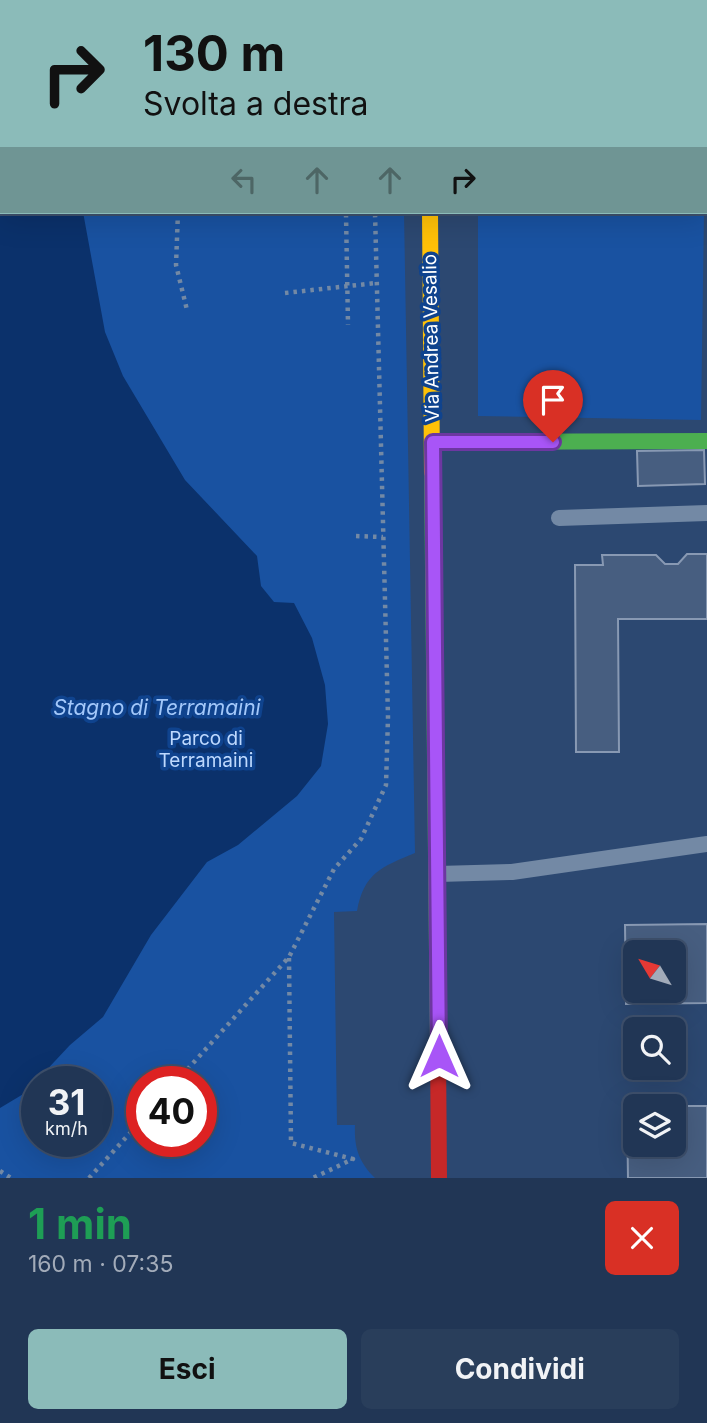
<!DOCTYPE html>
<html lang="it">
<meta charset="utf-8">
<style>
:root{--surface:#213655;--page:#293e5b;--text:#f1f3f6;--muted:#a2abb9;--line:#3e506c;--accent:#8bbbb9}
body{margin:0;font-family:Inter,sans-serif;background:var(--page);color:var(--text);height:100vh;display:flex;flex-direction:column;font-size:26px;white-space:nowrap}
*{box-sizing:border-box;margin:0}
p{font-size:23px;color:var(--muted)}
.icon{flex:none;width:38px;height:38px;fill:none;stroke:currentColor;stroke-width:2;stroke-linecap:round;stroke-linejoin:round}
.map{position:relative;height:1178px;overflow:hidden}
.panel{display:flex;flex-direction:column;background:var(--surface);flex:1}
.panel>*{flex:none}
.hud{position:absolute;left:0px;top:0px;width:707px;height:214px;box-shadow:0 7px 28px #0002,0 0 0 2px var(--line);background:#8bbbb9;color:#111;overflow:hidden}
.needle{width:46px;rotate:308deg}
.tools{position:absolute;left:623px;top:940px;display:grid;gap:14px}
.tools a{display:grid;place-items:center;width:63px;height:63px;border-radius:10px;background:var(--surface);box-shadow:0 7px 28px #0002,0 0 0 2px var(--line);font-size:35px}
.speed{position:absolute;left:21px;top:1066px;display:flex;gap:14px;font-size:35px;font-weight:700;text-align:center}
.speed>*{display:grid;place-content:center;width:91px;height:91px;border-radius:50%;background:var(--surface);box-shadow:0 7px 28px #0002,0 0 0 2px var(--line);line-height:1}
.speed small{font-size:18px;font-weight:400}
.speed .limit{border:10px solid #d22;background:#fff;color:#111}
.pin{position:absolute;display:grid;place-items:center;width:60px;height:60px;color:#fff;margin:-72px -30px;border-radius:50% 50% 50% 0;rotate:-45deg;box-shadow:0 0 7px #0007}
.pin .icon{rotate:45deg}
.me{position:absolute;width:77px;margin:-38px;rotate:0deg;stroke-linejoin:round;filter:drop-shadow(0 0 5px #0008)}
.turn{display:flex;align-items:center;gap:24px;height:147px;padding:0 28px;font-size:32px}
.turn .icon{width:91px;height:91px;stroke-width:2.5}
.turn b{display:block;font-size:49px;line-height:60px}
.lanes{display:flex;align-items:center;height:66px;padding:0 28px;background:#0003;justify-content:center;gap:35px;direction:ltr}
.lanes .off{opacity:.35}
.round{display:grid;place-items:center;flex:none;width:74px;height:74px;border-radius:10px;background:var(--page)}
.overview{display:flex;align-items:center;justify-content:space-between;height:119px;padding:0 28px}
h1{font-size:42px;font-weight:700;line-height:52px;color:#1e9e55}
.button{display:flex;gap:14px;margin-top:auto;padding:14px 28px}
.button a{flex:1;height:80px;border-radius:10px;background:var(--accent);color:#111;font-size:28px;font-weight:700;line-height:80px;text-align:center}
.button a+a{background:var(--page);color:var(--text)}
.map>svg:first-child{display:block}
.green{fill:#1952a1;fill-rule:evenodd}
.water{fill:#0b316b}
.building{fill:#475e80;stroke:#8899b3;stroke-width:2;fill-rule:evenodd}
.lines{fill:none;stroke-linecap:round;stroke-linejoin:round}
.path{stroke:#7389a5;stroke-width:4.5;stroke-dasharray:3.5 5;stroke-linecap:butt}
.lane{stroke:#7389a5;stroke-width:16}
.street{stroke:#7389a5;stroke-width:32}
.fast{stroke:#4caf50;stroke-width:16}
.slow{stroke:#ffc107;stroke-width:16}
.jam{stroke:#c62828;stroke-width:16}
.route-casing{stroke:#6d37a1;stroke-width:18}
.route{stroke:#a855f7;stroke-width:12}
.labels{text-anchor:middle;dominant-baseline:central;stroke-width:7;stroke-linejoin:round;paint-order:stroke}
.street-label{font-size:19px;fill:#fff;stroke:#0f438e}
.park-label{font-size:19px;fill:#bed9fe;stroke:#0f438e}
.water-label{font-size:21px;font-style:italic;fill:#a3c8fa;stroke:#0f438e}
</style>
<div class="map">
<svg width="707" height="1178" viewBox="0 0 707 1178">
<rect width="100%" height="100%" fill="#2c4871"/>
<!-- green -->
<path class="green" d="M0 0H401L2 2V212H404L415 853C381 867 364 873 357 911L334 912 337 1125H355C354 1148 359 1162 375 1178H0ZM37 1082H96V1141H37ZM142 1082H201V1141H142Z
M478 0H707V59L705 2Z
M478 212H704L701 420 478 416Z"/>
<!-- water -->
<path class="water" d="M0 154 2 212H83L105 332 123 376 185 480 257 556 261 586 274 602 294 603 312 638 325 685 328 724 321 766 297 796 238 845 207 862 151 935 103 1017 70 1045 25 1093 0 1108Z"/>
<!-- building -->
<path class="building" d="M704 450 705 484 638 486 637 451Z
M687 554H707V619H618L619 752H576L575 565H603L602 555H656L665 564H678Z
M707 924V1003L626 1004 625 925ZM635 952H674V990H635Z
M627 1106H635V1144H674V1106H667H707V1178H628Z"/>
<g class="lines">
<!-- path -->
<path class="path" d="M214 2V0
M307 2 308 0
M0 118 2 119
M178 212 176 265 187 310
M346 214 348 325
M285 293 376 283
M356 536 383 537
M289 958 291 1143 353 1159 313 1178
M176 1082 289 957 334 869 361 839 386 785 388 717 375 212
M0 1171 11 1178
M89 1178 142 1120"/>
<!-- lane -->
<path class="lane" d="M559 518 707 513
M438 874 512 872 707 844"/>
<!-- street -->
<path class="street" d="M427 0V2
M705 89H707
M705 165H707"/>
<!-- fast -->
<path class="fast" d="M433 442 707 441
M432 472 438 1049"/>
<!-- slow -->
<path class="slow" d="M430 212 432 472"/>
<!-- jam -->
<path class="jam" d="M438 1049 439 1178"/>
</g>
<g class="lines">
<defs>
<path id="route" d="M439 1056 433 442H553"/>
</defs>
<!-- route casing -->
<use href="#route" class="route-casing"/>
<!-- route -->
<use href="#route" class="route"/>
</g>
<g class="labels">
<!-- street labels -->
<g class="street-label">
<text transform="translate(431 338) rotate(-91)">Via Andrea Vesalio</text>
</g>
<!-- park labels -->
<g class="park-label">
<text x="206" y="738">Parco di<tspan x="206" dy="22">Terramaini</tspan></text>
</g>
<!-- water labels -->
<g class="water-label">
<text x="157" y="707">Stagno di Terramaini</text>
</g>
</g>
</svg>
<div class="tools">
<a><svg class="needle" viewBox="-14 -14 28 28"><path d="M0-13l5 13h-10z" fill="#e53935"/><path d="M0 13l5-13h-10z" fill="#a2abb9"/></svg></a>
<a><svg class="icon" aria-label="search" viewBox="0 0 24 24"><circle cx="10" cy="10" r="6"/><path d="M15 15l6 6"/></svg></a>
<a><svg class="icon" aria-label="layers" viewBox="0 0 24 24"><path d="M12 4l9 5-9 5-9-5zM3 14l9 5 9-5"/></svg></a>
</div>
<div class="speed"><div>31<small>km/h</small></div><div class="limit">40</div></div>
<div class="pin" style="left:553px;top:442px;background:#d93025"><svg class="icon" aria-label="arrive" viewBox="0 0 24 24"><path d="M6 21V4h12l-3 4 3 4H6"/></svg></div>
<svg class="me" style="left:439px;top:1056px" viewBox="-20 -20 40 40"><path d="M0-17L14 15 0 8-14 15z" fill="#a855f7" stroke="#fff" stroke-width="4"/></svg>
<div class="hud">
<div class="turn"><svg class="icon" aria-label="right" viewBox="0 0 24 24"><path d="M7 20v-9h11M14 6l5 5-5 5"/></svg><div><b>130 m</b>Svolta a destra</div></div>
<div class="lanes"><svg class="icon off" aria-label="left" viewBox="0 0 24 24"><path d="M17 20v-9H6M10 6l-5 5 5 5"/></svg><svg class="icon off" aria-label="ahead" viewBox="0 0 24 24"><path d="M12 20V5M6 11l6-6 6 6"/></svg><svg class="icon off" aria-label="ahead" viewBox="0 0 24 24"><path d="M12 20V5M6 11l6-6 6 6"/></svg><svg class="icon" aria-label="right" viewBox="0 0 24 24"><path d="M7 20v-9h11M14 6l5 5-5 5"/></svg></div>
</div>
</div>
<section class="panel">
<div class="overview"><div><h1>1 min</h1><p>160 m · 07:35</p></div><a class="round" style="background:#d93025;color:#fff"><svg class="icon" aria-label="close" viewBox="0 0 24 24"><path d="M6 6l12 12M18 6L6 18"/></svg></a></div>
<div class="button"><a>Esci</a><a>Condividi</a></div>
</section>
